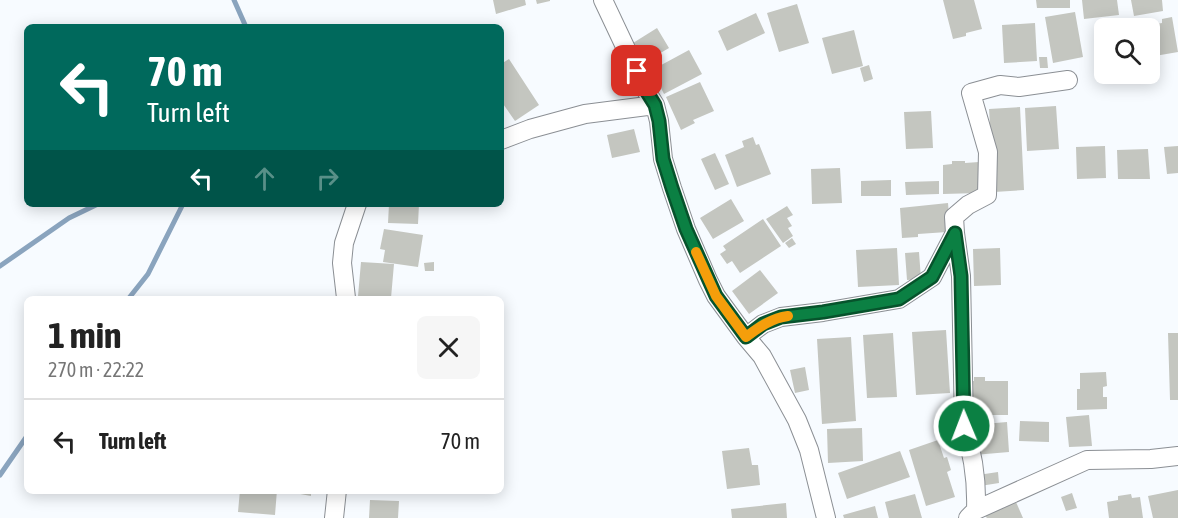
<!DOCTYPE html>
<meta charset="utf-8">
<style>
:root{--surface:#fff;--page:#f6f6f6;--text:#222;--muted:#767676;--line:#e0e0e0}
body{margin:0;font-family:"Asap Condensed",sans-serif;background:var(--page);color:var(--text);height:100vh;display:flex;flex-direction:column;font-size:22px;white-space:nowrap}
*{box-sizing:border-box;margin:0}
p{font-size:20px;color:var(--muted)}
.icon{flex:none;width:33px;height:33px;fill:none;stroke:currentColor;stroke-width:2;stroke-linecap:round;stroke-linejoin:round}
.map{position:relative;flex:1;overflow:hidden}
.drawer{position:absolute;left:24px;top:296px;width:480px;height:198px;display:flex;flex-direction:column;background:var(--surface);border-radius:9px;box-shadow:0 3px 15px #0003}
.drawer>*{flex:none}
.guide{position:absolute;left:24px;top:24px;width:480px;height:183px;border-radius:9px;box-shadow:0 3px 15px #0003;background:#00695c;color:#fff;overflow:hidden}
.fabs{position:absolute;left:1094px;top:18px;display:grid;gap:12px}
.fabs a{display:grid;place-items:center;width:66px;height:66px;border-radius:9px;background:var(--surface);box-shadow:0 3px 15px #0003;font-size:30px}
.pin{position:absolute;display:grid;place-items:center;width:51px;height:51px;color:#fff;margin:-26px;border-radius:12px;box-shadow:0 3px 9px #0006}
.me{position:absolute;width:66px;margin:-33px;rotate:359deg;stroke-linejoin:round;filter:drop-shadow(0 0 4px #0008)}
.turn{display:flex;align-items:center;gap:21px;height:126px;padding:0 24px;font-size:27px}
.turn .icon{width:78px;height:78px;stroke-width:2.5}
.turn b{display:block;font-size:42px;line-height:51px}
.lanes{display:flex;align-items:center;height:57px;padding:0 24px;background:#0003;justify-content:center;gap:30px;direction:ltr}
.lanes .off{opacity:.35}
.round{display:grid;place-items:center;flex:none;width:63px;height:63px;border-radius:9px;background:var(--page)}
.overview{display:flex;align-items:center;justify-content:space-between;height:102px;padding:0 24px}
h1{font-size:36px;font-weight:700;line-height:45px}
ul{padding:0;list-style:none}
li{display:flex;align-items:center;gap:18px;height:84px;padding:0 24px;border-top:2px solid var(--line)}
li div{flex:1}
li b{display:block;font-size:22px}
li em{font-style:normal}
.map>svg:first-child{display:block}
.lines{fill:none;stroke-linecap:round;stroke-linejoin:round}
.stream{stroke:#8aa4be;stroke-width:5}
.building{fill:#c4c6c0}
.minor-casing{stroke:#8b8f94;stroke-width:20}
.minor{stroke:#fff;stroke-width:18}
.route-casing{stroke:#07532c;stroke-width:15}
.route{stroke:#0b8043;stroke-width:10}
.slow{stroke:#f59e0b;stroke-width:10}
</style>
<div class="map">
<svg width="1178" height="518" viewBox="0 0 1178 518">
<rect width="100%" height="100%" fill="#f7fbff"/>
<g class="lines">
<!-- stream -->
<path class="stream" d="M234 0 246 27
M0 266 69 218 98 204
M129 298 148 274 183 204
M0 475 27 436"/>
</g>
<!-- building -->
<path class="building" d="M493 0H525L526 5 496 14Z
M536 0H550V1L537 4Z
M943 0H974L982 29 966 33V36L953 39Z
M1036 0H1070V8H1037Z
M1082 0H1117L1119 15 1084 19Z
M1131 0H1162L1163 11 1134 16Z
M797 4 809 43 779 52 767 13Z
M1075 12 1083 57 1053 63 1045 17Z
M756 13 765 33 727 51 718 31Z
M1172 17 1178 52 1149 57V28H1139V27L1162 23V19Z
M1035 23 1037 61 1004 63 1002 25Z
M657 28 669 48 645 62 633 43Z
M854 30 863 66 832 74 822 38Z
M689 50 702 74 664 94 652 70Z
M1039 57H1047L1048 68H1040Z
M509 59 539 105 515 121 501 101V64Z
M869 65 873 79 864 82 860 68Z
M700 82 714 111 693 120 695 123 681 130 666 97Z
M1056 106 1059 149 1027 151 1025 108Z
M1020 107 1024 190 994 192 989 109Z
M931 111 933 148 906 149 904 112Z
M634 129 640 152 612 158 607 135Z
M753 137 756 145 759 144 771 174 737 187 725 155 744 147 742 141Z
M1105 146 1106 178 1077 179 1076 147Z
M1178 146V173L1167 174 1164 147Z
M1148 149 1150 179H1118L1117 150Z
M715 153 729 184 715 190 701 159Z
M952 161H965V163L979 162V193L943 194V165L952 164Z
M840 168 842 203 812 204 811 169Z
M891 180V196H861V181Z
M939 181V194L906 195 905 182Z
M731 199 744 221 713 239 700 218Z
M948 203 949 215H945L947 232 918 234V237L902 238 900 208Z
M389 204H419L418 224 388 223Z
M787 206 793 215 787 218 792 226 788 228 793 236 783 243 766 219Z
M763 219 781 246 740 273 732 261 727 264 720 254 726 250 723 246Z
M384 229 423 235 418 267 383 262 385 250 380 249Z
M792 238 796 244 789 248 785 243Z
M897 248 899 285 858 287 856 250Z
M1000 248 1001 285 974 286 973 249Z
M919 252 921 279 907 280 905 253Z
M361 262 394 264 391 298 358 296Z
M434 262V271H425L424 263Z
M760 270 778 293 749 314 732 291Z
M946 330 950 393 916 395 912 332Z
M893 333 897 397 867 398 863 335Z
M1168 333H1178V400H1170Z
M851 337 856 421 822 424 817 339Z
M805 367 809 390 795 393 790 370Z
M1106 372 1107 386 1103 387V397H1107V409L1077 410V389H1080V373Z
M974 377H985V381H1008V415H966V381H974Z
M1089 415 1092 446 1069 447 1066 417Z
M1020 421 1049 422V442L1019 441Z
M1007 422 1009 452 974 455 972 425Z
M862 428 863 461 828 463 827 429Z
M938 440 944 458 947 457 951 470 947 472 955 497 926 506 909 450Z
M749 448 752 465H758L760 485 727 489 722 451Z
M900 451 910 477 847 499 838 473Z
M998 472 999 483 980 486 978 475Z
M240 490H277L275 515 238 512Z
M295 490H311V496L295 493Z
M1178 490V518H1153L1148 496Z
M1072 493 1077 508 1066 511 1061 497Z
M915 494 922 518H889L885 502Z
M1131 494 1132 498 1140 497 1143 518H1109L1107 502 1118 500V496Z
M370 500 399 501 398 518H369Z
M1016 502 1023 518H987L985 516Z
M786 503 787 518H732L731 509Z
M875 506 878 518H844L843 515Z"/>
<g class="lines">
<defs>
<path id="minor" d="M603 0 645 89 655 105 659 121 663 159 672 188 686 229 708 280 716 296 746 337 762 356 797 420 809 450 826 518
M501 140 530 129 585 114 655 105
M955 233 961 276 964 426C973 453 977 481 976 510L968 518
M346 298 342 263 344 243 357 204
M746 337 763 324 781 317 823 312 899 299 932 277 955 233 954 217 968 205 987 195 988 152 971 93 1000 85 1019 87 1068 80
M976 510 1087 460 1151 459 1178 456
M334 518 337 490"/>
</defs>
<!-- minor casing -->
<use href="#minor" class="minor-casing"/>
<!-- minor -->
<use href="#minor" class="minor"/>
</g>
<g class="lines">
<defs>
<path id="route" d="M637 71 645 89 655 105 659 121 663 159 672 188 686 229 716 296 746 337 763 324 781 317 823 312 899 299 932 277 955 233 961 276 964 426"/>
</defs>
<!-- route casing -->
<use href="#route" class="route-casing"/>
<!-- route -->
<use href="#route" class="route"/>
<!-- slow -->
<path class="slow" d="M696 252 716 296 746 337C759 327 772 318 788 316"/>
</g>
</svg>
<div class="fabs">
<a><svg class="icon" aria-label="search" viewBox="0 0 24 24"><circle cx="10" cy="10" r="6"/><path d="M15 15l6 6"/></svg></a>
</div>
<div class="pin" style="left:637px;top:71px;background:#d93025"><svg class="icon" aria-label="arrive" viewBox="0 0 24 24"><path d="M6 21V4h12l-3 4 3 4H6"/></svg></div>
<svg class="me" style="left:964px;top:426px" viewBox="-20 -20 40 40"><circle r="17" fill="#0b8043" stroke="#fff" stroke-width="3"/><path d="M0-11L8 9 0 5-8 9z" fill="#fff"/></svg>
<div class="guide">
<div class="turn"><svg class="icon" aria-label="left" viewBox="0 0 24 24"><path d="M17 20v-9H6M10 6l-5 5 5 5"/></svg><div><b>70 m</b>Turn left</div></div>
<div class="lanes"><svg class="icon" aria-label="left" viewBox="0 0 24 24"><path d="M17 20v-9H6M10 6l-5 5 5 5"/></svg><svg class="icon off" aria-label="ahead" viewBox="0 0 24 24"><path d="M12 20V5M6 11l6-6 6 6"/></svg><svg class="icon off" aria-label="right" viewBox="0 0 24 24"><path d="M7 20v-9h11M14 6l5 5-5 5"/></svg></div>
</div>
<section class="drawer">
<div class="overview"><div><h1>1 min</h1><p>270 m · 22:22</p></div><a class="round"><svg class="icon" aria-label="close" viewBox="0 0 24 24"><path d="M6 6l12 12M18 6L6 18"/></svg></a></div>
<ul>
<li><svg class="icon" aria-label="left" viewBox="0 0 24 24"><path d="M17 20v-9H6M10 6l-5 5 5 5"/></svg><div><b>Turn left</b></div><em>70 m</em></li>
</ul>
</section>
</div>
